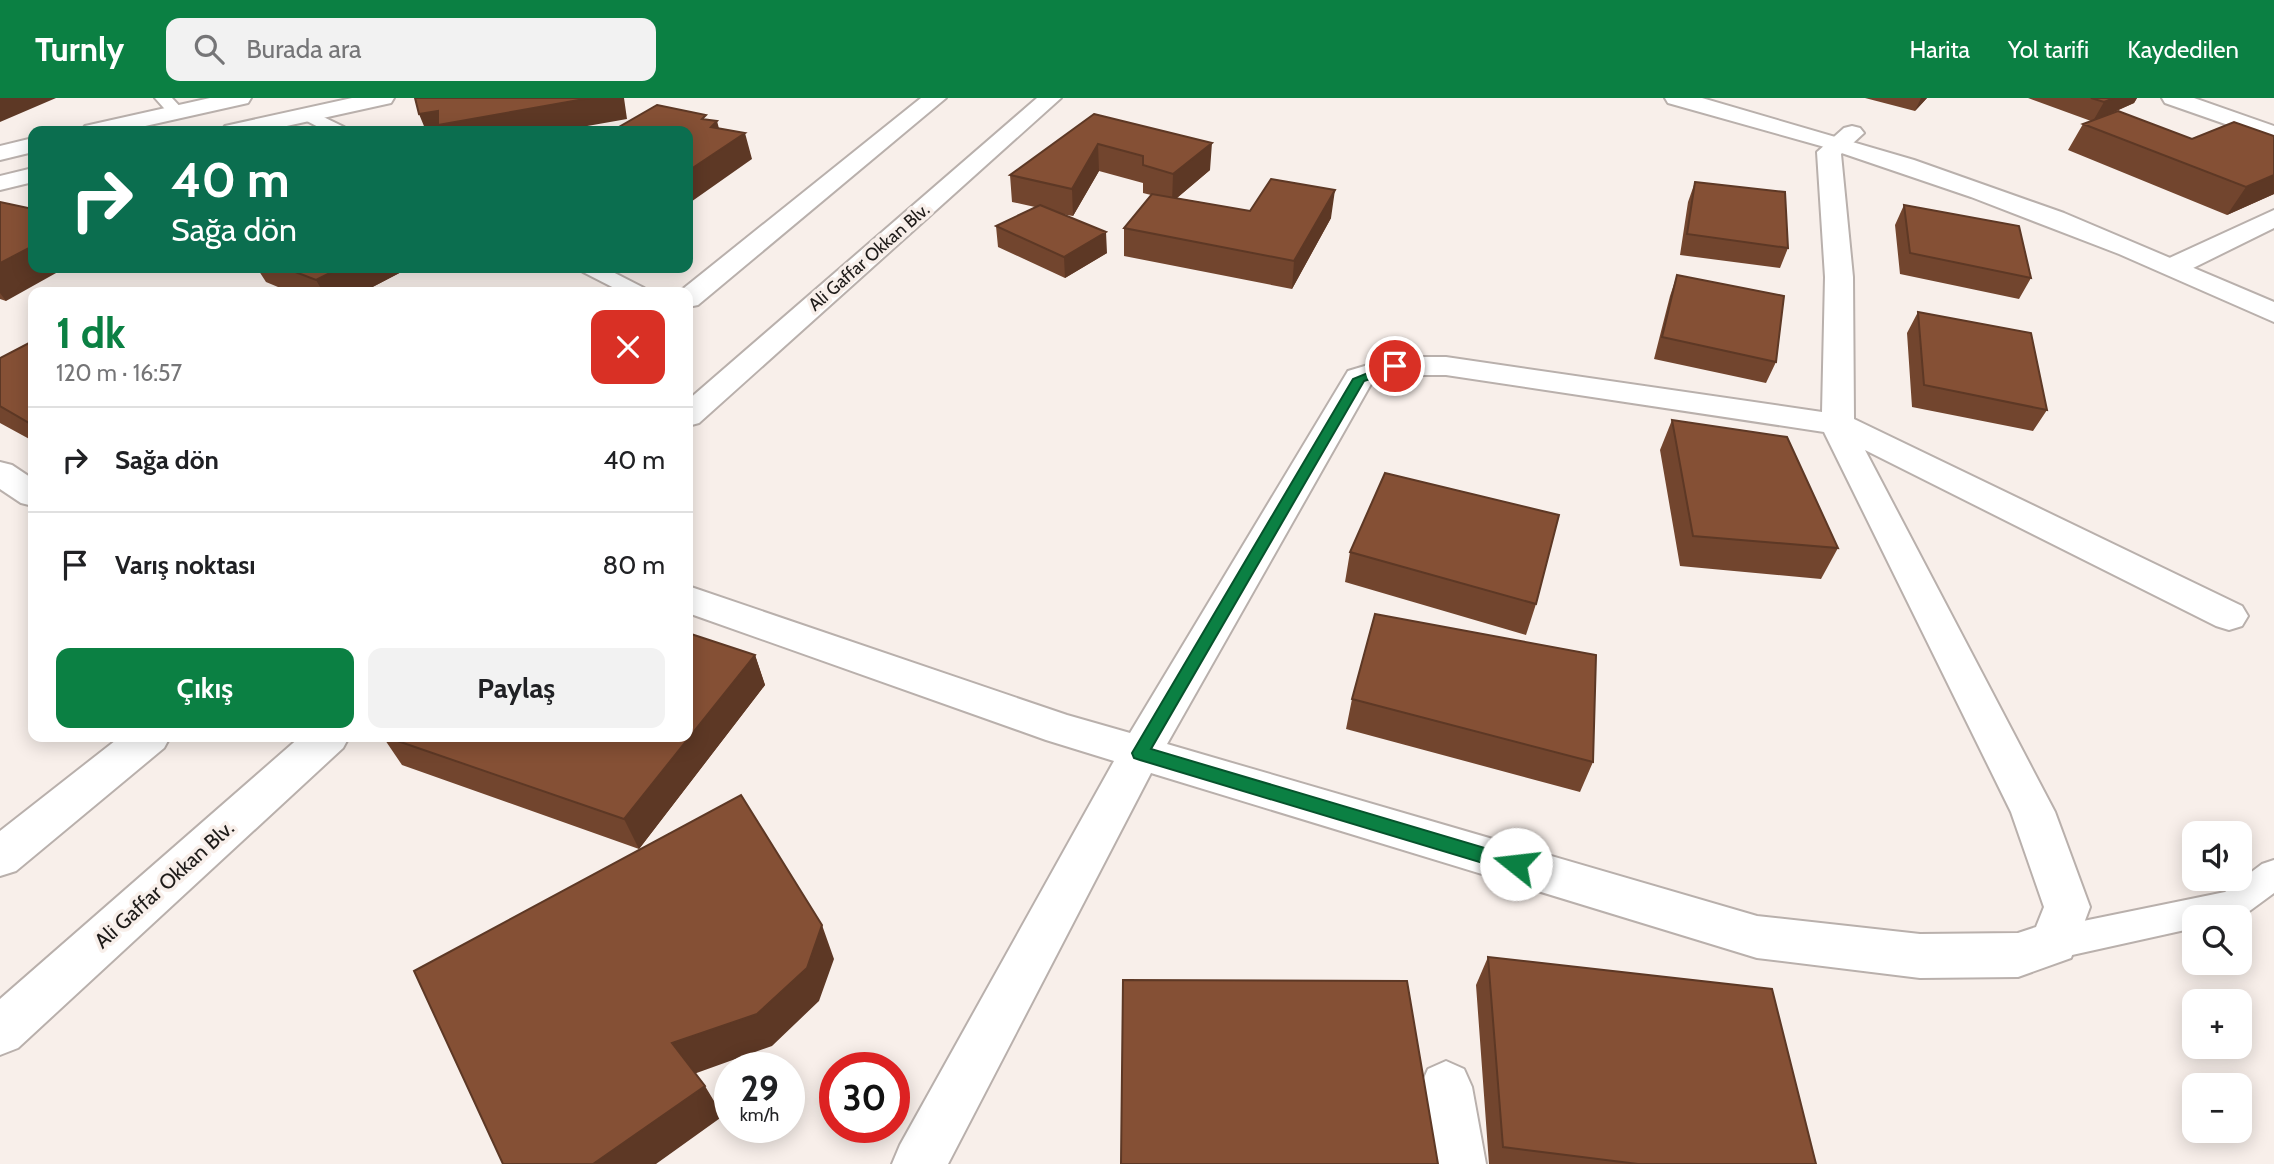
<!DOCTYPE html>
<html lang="tr">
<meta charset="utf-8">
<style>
:root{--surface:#fff;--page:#f2f2f2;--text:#202124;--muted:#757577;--line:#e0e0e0;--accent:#0b8043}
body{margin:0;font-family:Cabin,sans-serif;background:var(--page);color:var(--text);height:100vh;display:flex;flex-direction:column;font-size:26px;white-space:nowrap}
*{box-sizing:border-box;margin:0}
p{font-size:23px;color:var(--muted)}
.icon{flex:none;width:38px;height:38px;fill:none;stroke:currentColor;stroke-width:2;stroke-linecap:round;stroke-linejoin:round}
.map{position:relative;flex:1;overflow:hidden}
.drawer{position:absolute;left:28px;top:189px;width:665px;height:455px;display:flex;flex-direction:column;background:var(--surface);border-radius:14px;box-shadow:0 4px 18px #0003}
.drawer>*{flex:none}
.guide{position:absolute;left:28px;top:28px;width:665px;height:147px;border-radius:14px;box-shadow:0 4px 18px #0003;background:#0b6e4f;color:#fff;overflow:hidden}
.buttons{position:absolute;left:2182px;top:723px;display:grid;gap:14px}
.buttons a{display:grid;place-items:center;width:70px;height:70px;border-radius:14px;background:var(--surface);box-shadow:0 4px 18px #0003;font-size:35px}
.speed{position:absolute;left:714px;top:954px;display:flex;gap:14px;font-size:35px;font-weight:700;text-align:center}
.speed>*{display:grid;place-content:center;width:91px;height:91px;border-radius:50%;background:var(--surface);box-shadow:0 4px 18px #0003;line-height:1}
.speed small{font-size:18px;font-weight:400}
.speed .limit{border:10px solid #d22;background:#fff;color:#111}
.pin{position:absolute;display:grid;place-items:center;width:60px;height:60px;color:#fff;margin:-30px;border:4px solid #fff;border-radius:50%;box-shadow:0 2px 7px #0007}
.me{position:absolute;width:77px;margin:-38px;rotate:286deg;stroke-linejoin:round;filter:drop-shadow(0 0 5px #0008)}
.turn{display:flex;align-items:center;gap:24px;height:147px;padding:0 28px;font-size:32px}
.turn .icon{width:91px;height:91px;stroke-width:2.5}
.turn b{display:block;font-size:49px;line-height:60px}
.round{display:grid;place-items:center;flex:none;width:74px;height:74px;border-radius:14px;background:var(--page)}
.summary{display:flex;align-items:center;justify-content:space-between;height:119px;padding:0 28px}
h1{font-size:42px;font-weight:700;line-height:52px;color:var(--accent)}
.primary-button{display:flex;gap:14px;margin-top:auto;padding:14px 28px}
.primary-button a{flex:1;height:80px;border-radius:14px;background:var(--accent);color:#fff;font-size:28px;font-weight:700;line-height:80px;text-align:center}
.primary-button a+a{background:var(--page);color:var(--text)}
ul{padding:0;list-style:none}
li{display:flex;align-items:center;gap:21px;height:105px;padding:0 28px;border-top:2px solid var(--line)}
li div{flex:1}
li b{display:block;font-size:26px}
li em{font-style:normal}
header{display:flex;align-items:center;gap:42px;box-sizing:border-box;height:98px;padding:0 35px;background:var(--accent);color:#fff}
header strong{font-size:33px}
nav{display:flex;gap:38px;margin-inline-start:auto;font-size:24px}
.search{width:490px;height:63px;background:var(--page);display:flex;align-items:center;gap:18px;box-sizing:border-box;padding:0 24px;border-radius:14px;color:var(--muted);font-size:26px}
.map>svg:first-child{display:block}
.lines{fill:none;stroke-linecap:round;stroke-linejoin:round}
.service-casing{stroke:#b9b0ac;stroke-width:4}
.minor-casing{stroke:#b9b0ac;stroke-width:4}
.tertiary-casing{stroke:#b9b0ac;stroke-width:4}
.secondary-casing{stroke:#b9b0ac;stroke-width:4}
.primary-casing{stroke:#b9b0ac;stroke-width:4}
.service{fill:#fff;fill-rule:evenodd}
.minor{fill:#fff;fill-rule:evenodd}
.tertiary{fill:#fff;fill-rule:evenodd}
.secondary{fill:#fff;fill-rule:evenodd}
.primary{fill:#fff;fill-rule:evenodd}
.wall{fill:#72452e}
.shaded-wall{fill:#5d3825}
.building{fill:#855035;stroke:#5d3825;stroke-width:2}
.route{fill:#0b8043;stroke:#07532c;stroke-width:2}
.labels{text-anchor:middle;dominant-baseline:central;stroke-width:7;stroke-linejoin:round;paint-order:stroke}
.far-street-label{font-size:18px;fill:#1e1b19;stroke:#f8efea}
.street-label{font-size:21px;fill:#1e1b19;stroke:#f8efea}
</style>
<header>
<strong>Turnly</strong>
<div class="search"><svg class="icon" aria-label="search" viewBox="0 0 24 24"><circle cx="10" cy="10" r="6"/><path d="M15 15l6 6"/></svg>Burada ara</div>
<nav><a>Harita</a><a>Yol tarifi</a><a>Kaydedilen</a></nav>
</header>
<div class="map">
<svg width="2274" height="1066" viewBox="0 0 2274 1066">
<rect width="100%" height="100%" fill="#f8efea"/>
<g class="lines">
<defs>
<path id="service" d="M155 0H172L185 14 177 19 171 18Z
M309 12 344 29 347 33H326L303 21 301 17 303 13Z
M580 170H605L644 190 647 194H622L583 174Z
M2274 762V795L2240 820 2194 819V830L2054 861 2042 856 2037 845 2042 834 2054 829 2225 794 2262 766Z"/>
<path id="minor" d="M2162 0H2194L2274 28V43L2165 5Z
M1852 28 1860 30 1864 35 1841 56 1853 179 1854 321 2242 508 2248 518 2242 528 2229 532 2216 528 1865 352 2055 714 2090 809 2071 860 2018 879 1920 880 1757 860 1151 675 948 1066H892L900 1047 1114 663 1046 642 688 515V488L1067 617 1130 635 1348 273 1395 259H1446L1822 314 1825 179 1817 54 1844 30ZM1398 277H1446L1824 334 2011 714 2044 809 2036 829 2018 835 1920 836 1757 818 1167 646 1371 286Z
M2274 112V130L2185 174 2175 176 2165 174 2161 168 2165 162Z
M0 364 12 367 33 381V408L21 405 0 391Z
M1446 963 1464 971 1472 989 1486 1066H1432L1420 989 1428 971Z"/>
<path id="tertiary" d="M1665 0H1702L1914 62 2064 115 2274 204V224L2119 156 1971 99 1821 48 1668 5Z"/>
<path id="secondary" d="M921 0H946L698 207 688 209V194H679Z
M1037 0H1061L699 325 688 328V302Z
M120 639H170L164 650 16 773 0 778V733Z
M300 639H349L343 650 18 950 0 957V901Z"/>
<path id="primary" d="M210 0H251L248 5 123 33H81L85 28Z
M352 0H394L391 5 264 33H221L225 28Z
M33 40V54L0 62V48Z
M33 70V84L0 92V78Z"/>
</defs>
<!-- service casing -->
<use href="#service" class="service-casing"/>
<!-- minor casing -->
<use href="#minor" class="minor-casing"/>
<!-- tertiary casing -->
<use href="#tertiary" class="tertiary-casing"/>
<!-- secondary casing -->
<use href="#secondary" class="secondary-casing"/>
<!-- primary casing -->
<use href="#primary" class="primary-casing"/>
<!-- service -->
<use href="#service" class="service"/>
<!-- minor -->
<use href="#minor" class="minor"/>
<!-- tertiary -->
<use href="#tertiary" class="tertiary"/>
<!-- secondary -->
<use href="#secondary" class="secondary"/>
<!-- primary -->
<use href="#primary" class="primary"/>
</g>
<!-- wall -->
<path class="wall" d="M1865 0H1927L1915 13Z
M2028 0H2137L2134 5 2112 15 2274 96 2227 117 2068 52 2083 26 2091 23Z
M1094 16 1210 72 1177 100 1250 113 1331 120 1292 191 1124 158V130L1151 97 1143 95V85L1099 73 1073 118 1061 116 1107 155 1065 180 998 149 996 128 1035 109 1012 104 1010 77Z
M1695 84 1788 150 1780 170 1680 157 1688 104Z
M0 104 6 203 0 201Z
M1904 107 2031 180 2019 201 1900 176 1895 127Z
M257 170H409L363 194H290L266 184Z
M1677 177 1776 264 1766 285 1654 261 1670 198Z
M1918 214 2047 312 2033 333 1912 309 1907 235Z
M33 243V343L0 325V260Z
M1672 322 1838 450 1821 481 1680 468 1660 352Z
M1350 454 1536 506 1526 537 1345 484Z
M755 557 765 587 639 751 402 667 383 639H688Z
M1352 601 1593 664 1580 694 1346 631Z
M1488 859 1816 1066H1489L1476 887Z"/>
<!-- shaded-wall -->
<path class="shaded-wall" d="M0 0H56L0 24Z
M590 0H624L627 21 559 33H426L419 16 438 13Z
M1921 0H1927L1915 13Z
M2114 0H2137L2134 5 2093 23 2104 4Z
M717 23 724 49 745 35 752 61 688 106V73L711 29Z
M1212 45 1210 72 1172 104 1173 76Z
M1098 46 1099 73 1073 118 1072 91Z
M2274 77V96L2227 117 2246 89Z
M1335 92 1331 120 1292 191 1294 163Z
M1106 134 1107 155 1065 180 1064 159Z
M33 148V170H65L6 203 0 195V165Z
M340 170H409L363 194H323L316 182Z
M755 557 765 587 639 751 624 721Z
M822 827 834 861 819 903 772 948 691 977 672 945Z
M705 988 723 1018 656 1066H593Z"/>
<!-- building -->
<path class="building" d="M415 0H590L438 27V13L419 16Z
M2091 0H2114L2104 4Z
M657 7 706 17 702 21 717 23 711 29 745 35 688 73V33H612Z
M2118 13 2192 41 2234 24 2274 38V77L2246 89 2083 26Z
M1094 16 1212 45 1173 76 1143 67V58L1098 46 1072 91 1010 77Z
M1271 81 1335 92 1294 163 1124 130 1152 96 1250 113Z
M1695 84 1785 94 1788 150 1687 136Z
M0 104 33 111V148L0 165Z
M1040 107 1106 134 1064 159 996 128Z
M1904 107 2019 128 2031 180 1910 155Z
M285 170H340L316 182Z
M1677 177 1784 198 1776 264 1662 239Z
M1918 214 2031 235 2047 312 1924 287Z
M33 243V325L31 326 0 308V260Z
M1672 322 1787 339 1838 450 1693 438Z
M1385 375 1559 417 1536 506 1350 454Z
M1375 516 1596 557 1593 664 1352 601Z
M688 535 755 557 624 721 386 639H688Z
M741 697 822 827 807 870 757 916 672 945 705 988 593 1066H503L414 873Z
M1488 859 1772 891 1816 1066H1638L1503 1049Z
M1123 882 1407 883 1438 1066H1121Z"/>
<!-- route -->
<path class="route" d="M1395 264 1400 265V271L1364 283 1151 651 1522 761 1525 766 1522 772 1516 775 1140 662 1134 660 1132 655 1353 281Z"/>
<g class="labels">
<!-- far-street labels -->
<g class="far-street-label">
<text transform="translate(869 159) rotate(-41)">Ali Gaffar Okkan Blv.</text>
</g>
<!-- street labels -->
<g class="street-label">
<text transform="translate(164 786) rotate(-42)">Ali Gaffar Okkan Blv.</text>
</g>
</g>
</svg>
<div class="buttons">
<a><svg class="icon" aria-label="sound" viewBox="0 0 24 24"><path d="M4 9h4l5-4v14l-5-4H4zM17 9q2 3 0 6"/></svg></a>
<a><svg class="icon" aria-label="search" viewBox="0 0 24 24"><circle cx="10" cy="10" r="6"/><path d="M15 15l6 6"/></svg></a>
<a>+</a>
<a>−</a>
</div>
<div class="speed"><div>29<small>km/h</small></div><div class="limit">30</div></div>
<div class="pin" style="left:1395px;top:268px;background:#d93025"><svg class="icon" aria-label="arrive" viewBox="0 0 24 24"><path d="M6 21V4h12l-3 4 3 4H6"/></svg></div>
<svg class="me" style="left:1516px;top:766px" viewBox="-20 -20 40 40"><circle r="19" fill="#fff"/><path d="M0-13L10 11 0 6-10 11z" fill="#0b8043"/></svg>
<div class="guide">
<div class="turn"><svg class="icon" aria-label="right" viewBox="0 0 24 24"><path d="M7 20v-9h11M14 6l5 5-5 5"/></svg><div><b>40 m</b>Sağa dön</div></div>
</div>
<section class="drawer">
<div class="summary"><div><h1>1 dk</h1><p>120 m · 16:57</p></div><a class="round" style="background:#d93025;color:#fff"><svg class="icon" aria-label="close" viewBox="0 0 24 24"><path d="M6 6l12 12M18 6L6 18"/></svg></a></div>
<ul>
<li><svg class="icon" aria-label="right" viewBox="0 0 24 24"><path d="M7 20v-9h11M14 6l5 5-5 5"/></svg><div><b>Sağa dön</b></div><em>40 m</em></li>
<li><svg class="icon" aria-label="arrive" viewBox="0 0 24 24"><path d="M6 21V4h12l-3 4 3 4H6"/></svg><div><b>Varış noktası</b></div><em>80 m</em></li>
</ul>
<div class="primary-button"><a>Çıkış</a><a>Paylaş</a></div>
</section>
</div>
